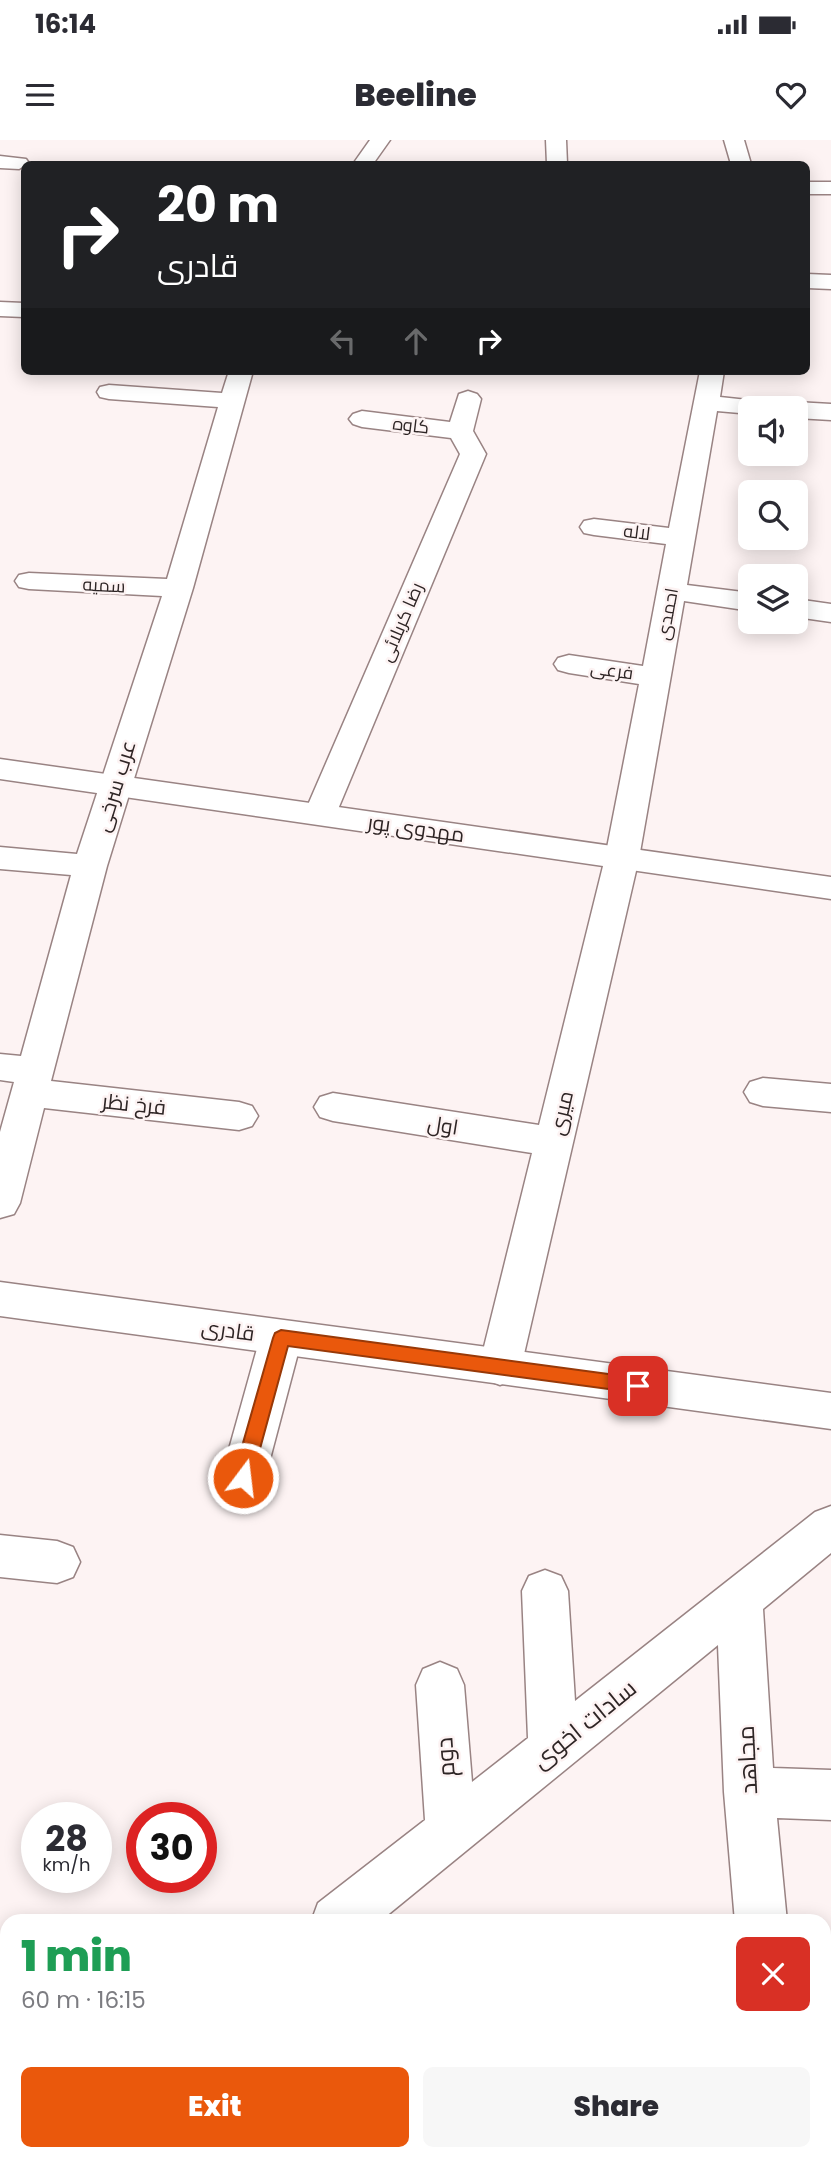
<!DOCTYPE html>
<meta charset="utf-8">
<style>
:root{--surface:#fff;--page:#f7f7f7;--text:#2b2b33;--muted:#7c7c81;--accent:#ea580c}
body{margin:0;font-family:Poppins,Cairo,sans-serif;background:var(--page);color:var(--text);height:100vh;display:flex;flex-direction:column;font-size:26px;white-space:nowrap}
*{box-sizing:border-box;margin:0}
p{font-size:23px;color:var(--muted)}
.icon{flex:none;width:38px;height:38px;fill:none;stroke:currentColor;stroke-width:2;stroke-linecap:round;stroke-linejoin:round}
.map{position:relative;flex:1;overflow:hidden}
.sheet{position:absolute;left:0px;top:1774px;width:831px;height:247px;display:flex;flex-direction:column;background:var(--surface);border-radius:21px 21px 0 0;box-shadow:0 4px 18px #0003}
.sheet>*{flex:none}
.top-card{position:absolute;left:21px;top:21px;width:789px;height:214px;border-radius:10px;box-shadow:0 4px 18px #0003;background:#202124;color:#fff;overflow:hidden}
.tools{position:absolute;left:738px;top:256px;display:grid;gap:14px}
.tools a{display:grid;place-items:center;width:70px;height:70px;border-radius:10px;background:var(--surface);box-shadow:0 4px 18px #0003;font-size:35px}
.speed{position:absolute;left:21px;top:1662px;display:flex;gap:14px;font-size:35px;font-weight:700;text-align:center}
.speed>*{display:grid;place-content:center;width:91px;height:91px;border-radius:50%;background:var(--surface);box-shadow:0 4px 18px #0003;line-height:1}
.speed small{font-size:18px;font-weight:400}
.speed .limit{border:10px solid #d22;background:#fff;color:#111}
.pin{position:absolute;display:grid;place-items:center;width:60px;height:60px;color:#fff;margin:-30px;border-radius:14px;box-shadow:0 4px 10px #0006}
.me{position:absolute;width:77px;margin:-38px;rotate:15deg;stroke-linejoin:round;filter:drop-shadow(0 0 5px #0008)}
.turn{display:flex;align-items:center;gap:24px;height:147px;padding:0 21px;font-size:32px}
.turn .icon{width:91px;height:91px;stroke-width:2.5}
.turn b{display:block;font-size:49px;line-height:60px}
.lanes{display:flex;align-items:center;height:66px;padding:0 21px;background:#0003;justify-content:center;gap:35px;direction:ltr}
.lanes .off{opacity:.35}
.round{display:grid;place-items:center;flex:none;width:74px;height:74px;border-radius:10px;background:var(--page)}
.overview{display:flex;align-items:center;justify-content:space-between;height:119px;padding:0 21px}
h1{font-size:42px;font-weight:800;line-height:52px;color:#1e9e55}
.action{display:flex;gap:14px;margin-top:auto;padding:14px 21px}
.action a{flex:1;height:80px;border-radius:10px;background:var(--accent);color:#fff;font-size:28px;font-weight:800;line-height:80px;text-align:center}
.action a+a{background:var(--page);color:var(--text)}
.status{display:flex;justify-content:space-between;align-items:center;height:49px;padding:0 35px;background:var(--surface);direction:ltr}
.status svg{height:19px;fill:currentColor}
header{display:flex;justify-content:space-between;align-items:center;height:91px;padding:0 21px;background:var(--surface);font-size:32px;font-weight:800}
.map>svg:first-child{display:block}
.lines{fill:none;stroke-linecap:round;stroke-linejoin:round}
.minor-casing{stroke:#998383;stroke-width:3}
.tertiary-casing{stroke:#998383;stroke-width:3}
.minor{fill:#fff;fill-rule:evenodd}
.tertiary{fill:#fff;fill-rule:evenodd}
.route{fill:#ea580c;stroke:#983908;stroke-width:2}
.labels{text-anchor:middle;dominant-baseline:central;stroke-width:5;stroke-linejoin:round;paint-order:stroke}
.far-street-label{font-size:18px;fill:#2e2525;stroke:#fdf3f3}
.street-label{font-size:21px;fill:#2e2525;stroke:#fdf3f3}
.near-street-label{font-size:24px;fill:#2e2525;stroke:#fdf3f3}
</style>
<div class="status"><b>16:14</b><svg viewBox="0 0 49 12"><path d="M0 12V9h3v3zM5 12V6h3v6zM10 12V3h3v9zM15 12V0h3v12zM26 1h20v11H26zM47 4h2v5h-2z"/></svg></div>
<header><svg class="icon" aria-label="menu" viewBox="0 0 24 24"><path d="M4 6h16M4 12h16M4 18h16"/></svg>Beeline<svg class="icon" aria-label="heart" viewBox="0 0 24 24"><path d="M12 20l-8-8c-3-5 5-10 8-4 3-6 11-1 8 4z"/></svg></header>
<div class="map">
<svg width="831" height="2020" viewBox="0 0 831 2020">
<rect width="100%" height="100%" fill="#fdf3f3"/>
<g class="lines">
<defs>
<path id="minor" d="M370 0H390L373 24H353Z
M546 0H566L567 24H547Z
M724 0H744L751 24H731Z
M0 16 26 19 29 23 19 29 0 28Z
M807 42H831V54H807Z
M807 134 831 135V149L807 148Z
M0 162 24 163V177L0 176Z
M229 231H253L193 448 107 726 51 941 239 962 252 966 258 976 252 986 239 990 44 968 20 1063 14 1074 0 1078V992L14 942 0 940V914L21 916 71 735 0 729V707L77 714 162 456 29 449 19 447 15 441 19 435 29 433 167 439 218 267 109 259 100 257 97 252 100 247 109 245 222 253Z
M700 231H724L720 257 776 263 779 268H751V274L717 271 687 445 751 453V471L684 461 639 718 521 1227 515 1239 500 1245 485 1239 479 1227 532 1013 333 981 320 977 314 967 320 957 333 953 539 985 605 718 639 544 569 533 558 530 554 524 558 518 569 515 643 526 666 404 594 395 584 393 580 387 584 381 594 379 669 388Z
M468 251 477 254 481 259 473 291 486 314 336 674 331 681 320 684 309 681 304 674 460 314 451 298 362 287 353 284 349 279 353 274 362 271 450 282 459 254Z
M796 262 831 264V280L796 278V268H785Z
M796 459 831 464V482L796 477Z
M763 938 831 944V972L763 966 750 962 744 952 750 942Z
M281 1181 296 1186 302 1198 265 1338 259 1352 243 1357 227 1352 221 1338 260 1198 266 1186Z
M831 1366V1413L763 1469 773 1628 831 1630V1680L777 1678 787 1782H735L724 1652 718 1505 379 1782H311L318 1763 425 1680 416 1545 423 1529 440 1522 457 1529 464 1545 472 1642 528 1598 522 1451 529 1436 545 1430 561 1436 568 1451 575 1561 815 1372Z
M0 1395 57 1401 73 1407 80 1422 73 1437 57 1443 0 1437Z
M13 2014H74L72 2020H11Z
M756 2014H812V2020H756Z"/>
<path id="tertiary" d="M0 619 831 737V759L0 639Z
M0 1142 831 1253V1289L0 1176Z"/>
</defs>
<!-- minor casing -->
<use href="#minor" class="minor-casing"/>
<!-- tertiary casing -->
<use href="#tertiary" class="tertiary-casing"/>
<!-- minor -->
<use href="#minor" class="minor"/>
<!-- tertiary -->
<use href="#tertiary" class="tertiary"/>
</g>
<!-- route -->
<path class="route" d="M281 1190 638 1238 644 1240 647 1246 644 1251 638 1253 288 1206 252 1338 249 1344 243 1346 236 1344 233 1338 273 1198 275 1193Z"/>
<g class="labels">
<!-- far-street labels -->
<g class="far-street-label">
<text transform="translate(411 285) rotate(7)">کاوه</text>
<text transform="translate(637 392) rotate(7)">لاله</text>
<text transform="translate(104 445) rotate(3)">سمیه</text>
<text transform="translate(667 474) rotate(-80)">احمدی</text>
<text transform="translate(401 482) rotate(-67)">رضا کربلائی</text>
<text transform="translate(612 530) rotate(8)">فرعی</text>
</g>
<!-- street labels -->
<g class="street-label">
<text transform="translate(115 646) rotate(-73)">عرب سرخی</text>
<text transform="translate(416 688) rotate(8)">مهدوی پور</text>
<text transform="translate(134 964) rotate(6)">فرخ نظر</text>
<text transform="translate(561 973) rotate(-77)">میری</text>
<text transform="translate(443 985) rotate(9)">اول</text>
<text transform="translate(228 1190) rotate(8)">قادرى</text>
</g>
<!-- near-street labels -->
<g class="near-street-label">
<text transform="translate(584 1584) rotate(-39)">سادات اخوی</text>
<text transform="translate(445 1617) rotate(-94)">دوم</text>
<text transform="translate(747 1620) rotate(-93)">مجاهد</text>
</g>
</g>
</svg>
<div class="tools">
<a><svg class="icon" aria-label="sound" viewBox="0 0 24 24"><path d="M4 9h4l5-4v14l-5-4H4zM17 9q2 3 0 6"/></svg></a>
<a><svg class="icon" aria-label="search" viewBox="0 0 24 24"><circle cx="10" cy="10" r="6"/><path d="M15 15l6 6"/></svg></a>
<a><svg class="icon" aria-label="layers" viewBox="0 0 24 24"><path d="M12 4l9 5-9 5-9-5zM3 14l9 5 9-5"/></svg></a>
</div>
<div class="speed"><div>28<small>km/h</small></div><div class="limit">30</div></div>
<div class="pin" style="left:638px;top:1246px;background:#d93025"><svg class="icon" aria-label="arrive" viewBox="0 0 24 24"><path d="M6 21V4h12l-3 4 3 4H6"/></svg></div>
<svg class="me" style="left:243px;top:1338px" viewBox="-20 -20 40 40"><circle r="17" fill="#ea580c" stroke="#fff" stroke-width="3"/><path d="M0-11L8 9 0 5-8 9z" fill="#fff"/></svg>
<div class="top-card">
<div class="turn"><svg class="icon" aria-label="right" viewBox="0 0 24 24"><path d="M7 20v-9h11M14 6l5 5-5 5"/></svg><div><b>20 m</b>قادرى</div></div>
<div class="lanes"><svg class="icon off" aria-label="left" viewBox="0 0 24 24"><path d="M17 20v-9H6M10 6l-5 5 5 5"/></svg><svg class="icon off" aria-label="ahead" viewBox="0 0 24 24"><path d="M12 20V5M6 11l6-6 6 6"/></svg><svg class="icon" aria-label="right" viewBox="0 0 24 24"><path d="M7 20v-9h11M14 6l5 5-5 5"/></svg></div>
</div>
<section class="sheet">
<div class="overview"><div><h1>1 min</h1><p>60 m · 16:15</p></div><a class="round" style="background:#d93025;color:#fff"><svg class="icon" aria-label="close" viewBox="0 0 24 24"><path d="M6 6l12 12M18 6L6 18"/></svg></a></div>
<div class="action"><a>Exit</a><a>Share</a></div>
</section>
</div>
